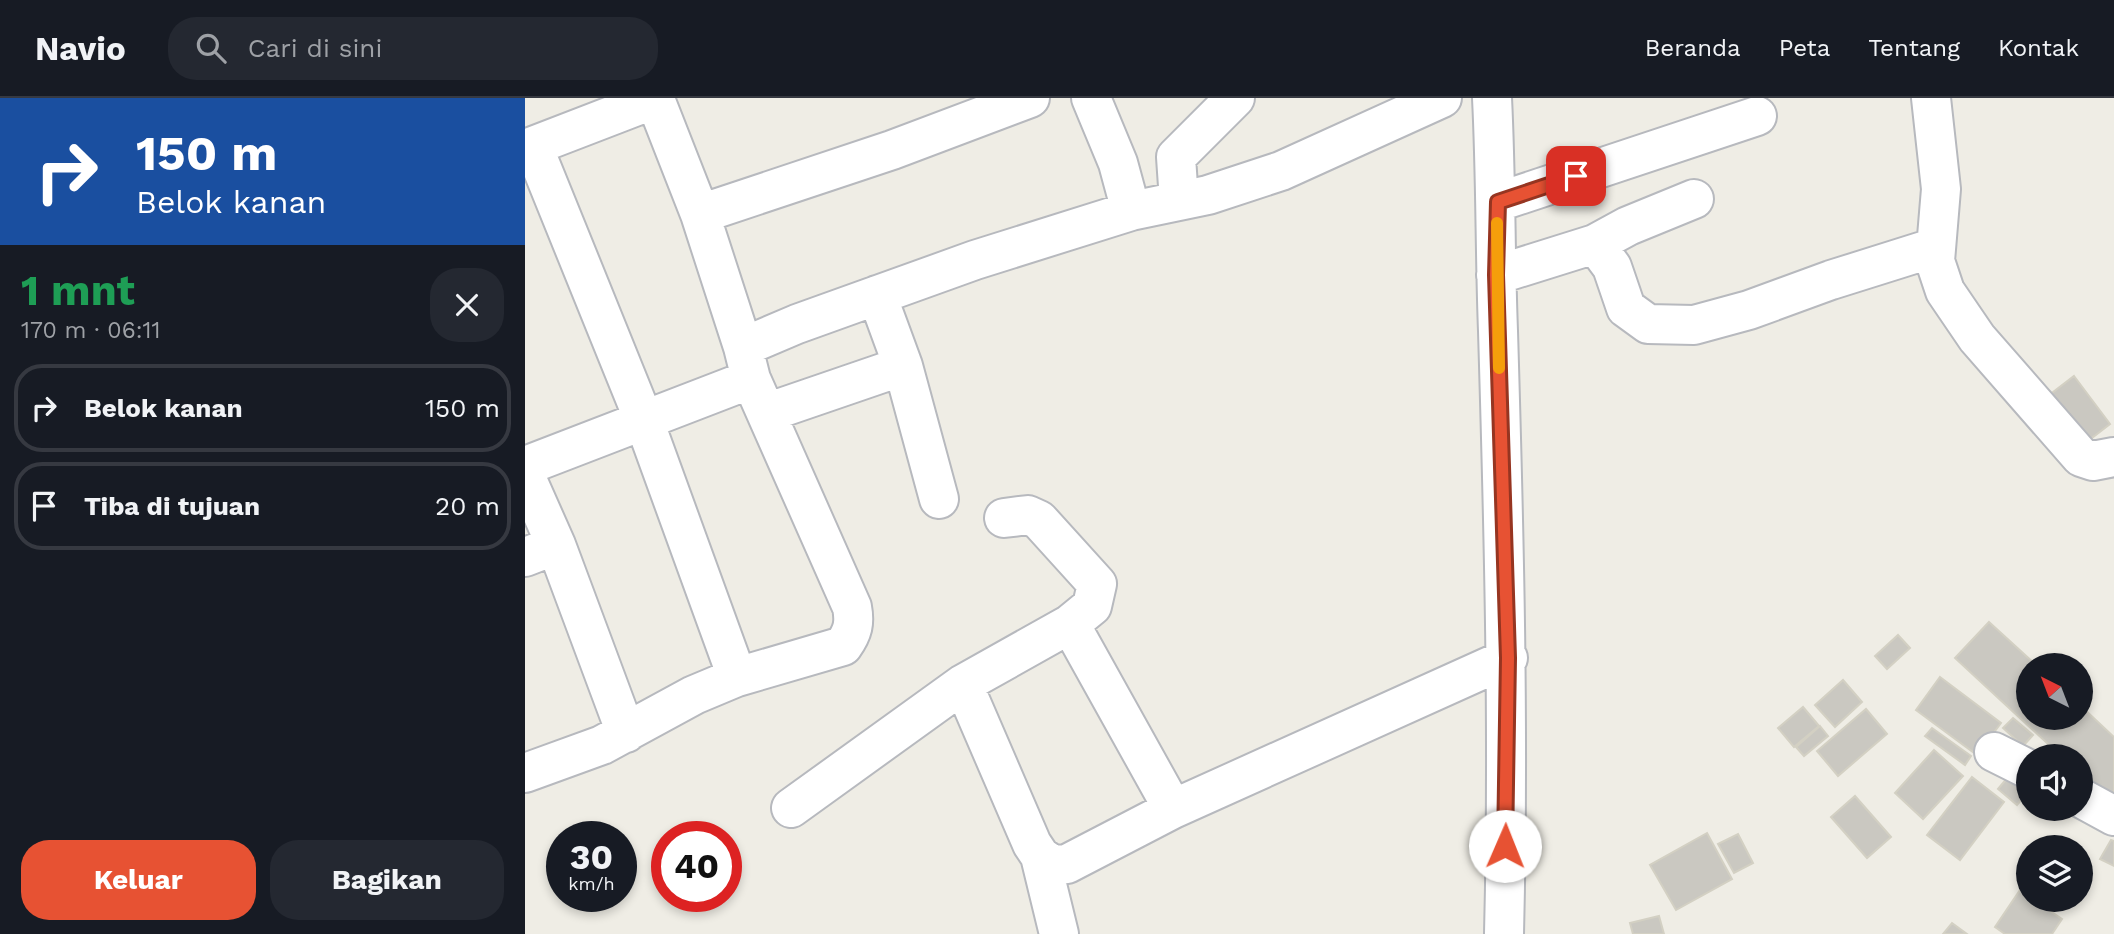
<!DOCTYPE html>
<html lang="id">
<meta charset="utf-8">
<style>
:root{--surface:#171b24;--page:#242831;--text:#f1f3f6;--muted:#9ea1a6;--line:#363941;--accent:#e75233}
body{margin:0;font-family:"Work Sans",sans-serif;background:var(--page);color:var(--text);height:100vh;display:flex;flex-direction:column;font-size:26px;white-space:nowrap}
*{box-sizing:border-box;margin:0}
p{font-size:23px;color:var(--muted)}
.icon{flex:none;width:38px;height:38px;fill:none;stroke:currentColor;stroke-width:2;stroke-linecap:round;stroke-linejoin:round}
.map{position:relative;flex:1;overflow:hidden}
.details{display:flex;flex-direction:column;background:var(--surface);width:525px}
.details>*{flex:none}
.guide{background:#1a4fa0;color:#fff;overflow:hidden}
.needle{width:46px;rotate:318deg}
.controls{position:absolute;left:1491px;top:555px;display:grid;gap:14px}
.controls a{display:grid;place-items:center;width:77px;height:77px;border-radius:50%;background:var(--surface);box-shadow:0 4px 10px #0003;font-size:35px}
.speed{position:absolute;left:21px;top:723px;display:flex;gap:14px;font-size:35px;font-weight:700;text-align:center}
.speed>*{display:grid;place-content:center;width:91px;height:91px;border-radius:50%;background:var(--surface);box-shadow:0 4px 10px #0003;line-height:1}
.speed small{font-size:18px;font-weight:400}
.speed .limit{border:10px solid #d22;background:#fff;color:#111}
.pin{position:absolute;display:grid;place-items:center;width:60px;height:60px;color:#fff;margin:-30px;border-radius:14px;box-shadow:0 4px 10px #0006}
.me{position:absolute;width:77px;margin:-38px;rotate:1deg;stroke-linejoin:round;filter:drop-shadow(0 0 5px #0008)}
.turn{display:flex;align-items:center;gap:24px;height:147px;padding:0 21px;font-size:32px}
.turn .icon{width:91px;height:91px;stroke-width:2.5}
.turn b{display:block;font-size:49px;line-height:60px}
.round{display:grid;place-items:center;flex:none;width:74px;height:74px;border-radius:28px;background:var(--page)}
.headline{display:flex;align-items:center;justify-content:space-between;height:119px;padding:0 21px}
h1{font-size:42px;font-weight:700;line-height:52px;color:#1e9e55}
.action{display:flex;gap:14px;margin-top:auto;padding:14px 21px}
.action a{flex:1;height:80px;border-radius:28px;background:var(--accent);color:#fff;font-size:28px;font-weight:700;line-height:80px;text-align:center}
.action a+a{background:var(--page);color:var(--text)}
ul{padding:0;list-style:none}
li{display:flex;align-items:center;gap:21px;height:88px;margin:0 14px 10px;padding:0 7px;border:4px solid var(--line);border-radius:28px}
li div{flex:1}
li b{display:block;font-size:26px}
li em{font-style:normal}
header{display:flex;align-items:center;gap:42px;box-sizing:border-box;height:98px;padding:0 35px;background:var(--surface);border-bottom:2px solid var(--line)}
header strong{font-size:33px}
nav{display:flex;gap:38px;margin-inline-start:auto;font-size:24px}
.search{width:490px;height:63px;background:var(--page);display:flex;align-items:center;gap:18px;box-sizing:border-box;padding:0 24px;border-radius:28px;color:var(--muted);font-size:26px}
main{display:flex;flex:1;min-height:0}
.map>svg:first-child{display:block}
.building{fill:#cac8c1;stroke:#d3d0c3;stroke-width:2}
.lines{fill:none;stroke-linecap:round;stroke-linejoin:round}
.minor-casing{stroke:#b7b9be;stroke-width:42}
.minor{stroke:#fff;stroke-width:38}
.route-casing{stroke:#963521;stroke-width:18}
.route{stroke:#e75233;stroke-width:12}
.slow{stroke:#f59e0b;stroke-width:12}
</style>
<header>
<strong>Navio</strong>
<div class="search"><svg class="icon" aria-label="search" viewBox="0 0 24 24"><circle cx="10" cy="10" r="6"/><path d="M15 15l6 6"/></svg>Cari di sini</div>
<nav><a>Beranda</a><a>Peta</a><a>Tentang</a><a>Kontak</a></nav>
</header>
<main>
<section class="details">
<div class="guide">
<div class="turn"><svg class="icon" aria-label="right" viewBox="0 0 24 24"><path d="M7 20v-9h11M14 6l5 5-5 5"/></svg><div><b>150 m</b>Belok kanan</div></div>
</div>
<div class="headline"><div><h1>1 mnt</h1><p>170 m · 06:11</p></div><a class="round"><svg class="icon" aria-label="close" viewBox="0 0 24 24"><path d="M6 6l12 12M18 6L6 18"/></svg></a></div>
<ul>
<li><svg class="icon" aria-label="right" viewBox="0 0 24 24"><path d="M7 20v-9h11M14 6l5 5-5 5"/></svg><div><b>Belok kanan</b></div><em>150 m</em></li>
<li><svg class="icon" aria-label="arrive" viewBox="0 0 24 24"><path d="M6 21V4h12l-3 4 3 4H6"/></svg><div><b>Tiba di tujuan</b></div><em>20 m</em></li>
</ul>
<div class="action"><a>Keluar</a><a>Bagikan</a></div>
</section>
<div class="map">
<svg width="1589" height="836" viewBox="0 0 1589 836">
<rect width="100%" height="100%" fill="#efede5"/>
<!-- building -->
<path class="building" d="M1549 278 1585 326 1559 346 1523 298Z
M1464 524 1511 567H1503V620H1556V608L1589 639V708L1556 677V658H1536L1430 560Z
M1373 537 1385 550 1362 571 1350 558Z
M1415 579 1476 625 1452 657 1391 612Z
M1318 582 1337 604 1310 629 1290 607Z
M1278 609 1294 628 1269 649 1253 630Z
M1341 611 1362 636 1313 678 1292 653Z
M1488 620 1508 637 1498 648 1478 630Z
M1295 628 1303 638 1279 658 1271 649Z
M1407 630 1446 658 1440 667 1400 638Z
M1409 652 1438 678 1398 721 1370 695Z
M1489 672 1503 684V694L1492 707 1473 691Z
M1447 679 1479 704 1435 762 1402 737Z
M1330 698 1366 739 1342 760 1306 719Z
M1182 735 1207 781 1151 812 1125 767Z
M1213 736 1228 765 1209 775 1193 746Z
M1586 742 1589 743V768L1575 761Z
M1495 792 1503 798V802H1509L1537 821 1527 836H1480L1470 829Z
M1134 818 1139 836H1108L1105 825Z
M1427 825 1442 836H1418Z"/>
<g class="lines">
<defs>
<path id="minor" d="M566 0 593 65 606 113
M967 0C971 78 970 155 973 233 979 435 984 634 979 836
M1406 0 1416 91 1410 163 1420 193 1452 240 1556 359 1568 363 1589 359
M0 51 130 1 175 116 218 249
M654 103 651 59 710 0
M973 104 1232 18
M175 116 367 52 505 0
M1070 146 1087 169 1101 210 1123 226 1169 227 1224 212 1306 182 1411 149
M971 177 1070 146 1103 128 1169 101
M378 268 414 401
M241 315 378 268 352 197
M0 368 226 281 218 249 272 226 450 162 606 113 683 97 756 73 917 0
M0 377 31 447 101 635
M0 459 31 447
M545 526 648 711
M212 579 318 548C328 534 330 525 327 509L226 281
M438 586 507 746 515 758 528 767 542 766 648 711 983 560
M1469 654 1503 671
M0 675 77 647 169 597 212 579 118 320 8 48
M1556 700 1589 718
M266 710 438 586 545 526 567 508 572 486 514 422 503 417 479 420
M515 758 534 836"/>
</defs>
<!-- minor casing -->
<use href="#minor" class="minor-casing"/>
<!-- minor -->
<use href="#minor" class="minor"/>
</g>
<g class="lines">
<defs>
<path id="route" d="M980 748 983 560 971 177 973 104 1051 78"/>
</defs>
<!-- route casing -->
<use href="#route" class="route-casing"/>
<!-- route -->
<use href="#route" class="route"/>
<!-- slow -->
<path class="slow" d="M972 125 974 270"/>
</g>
</svg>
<div class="controls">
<a><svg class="needle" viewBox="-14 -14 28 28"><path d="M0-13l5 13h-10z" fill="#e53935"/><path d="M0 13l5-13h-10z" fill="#9ea1a6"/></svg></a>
<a><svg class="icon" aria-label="sound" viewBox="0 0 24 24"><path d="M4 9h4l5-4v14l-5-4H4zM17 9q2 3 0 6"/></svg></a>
<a><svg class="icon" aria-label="layers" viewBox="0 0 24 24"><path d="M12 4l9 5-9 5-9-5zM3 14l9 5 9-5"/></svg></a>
</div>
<div class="speed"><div>30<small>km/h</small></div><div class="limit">40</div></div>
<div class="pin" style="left:1051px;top:78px;background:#d93025"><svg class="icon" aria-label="arrive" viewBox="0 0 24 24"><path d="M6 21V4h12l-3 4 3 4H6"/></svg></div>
<svg class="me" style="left:980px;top:748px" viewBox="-20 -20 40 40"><circle r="19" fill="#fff"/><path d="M0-13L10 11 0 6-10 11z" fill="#e75233"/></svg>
</div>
</main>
